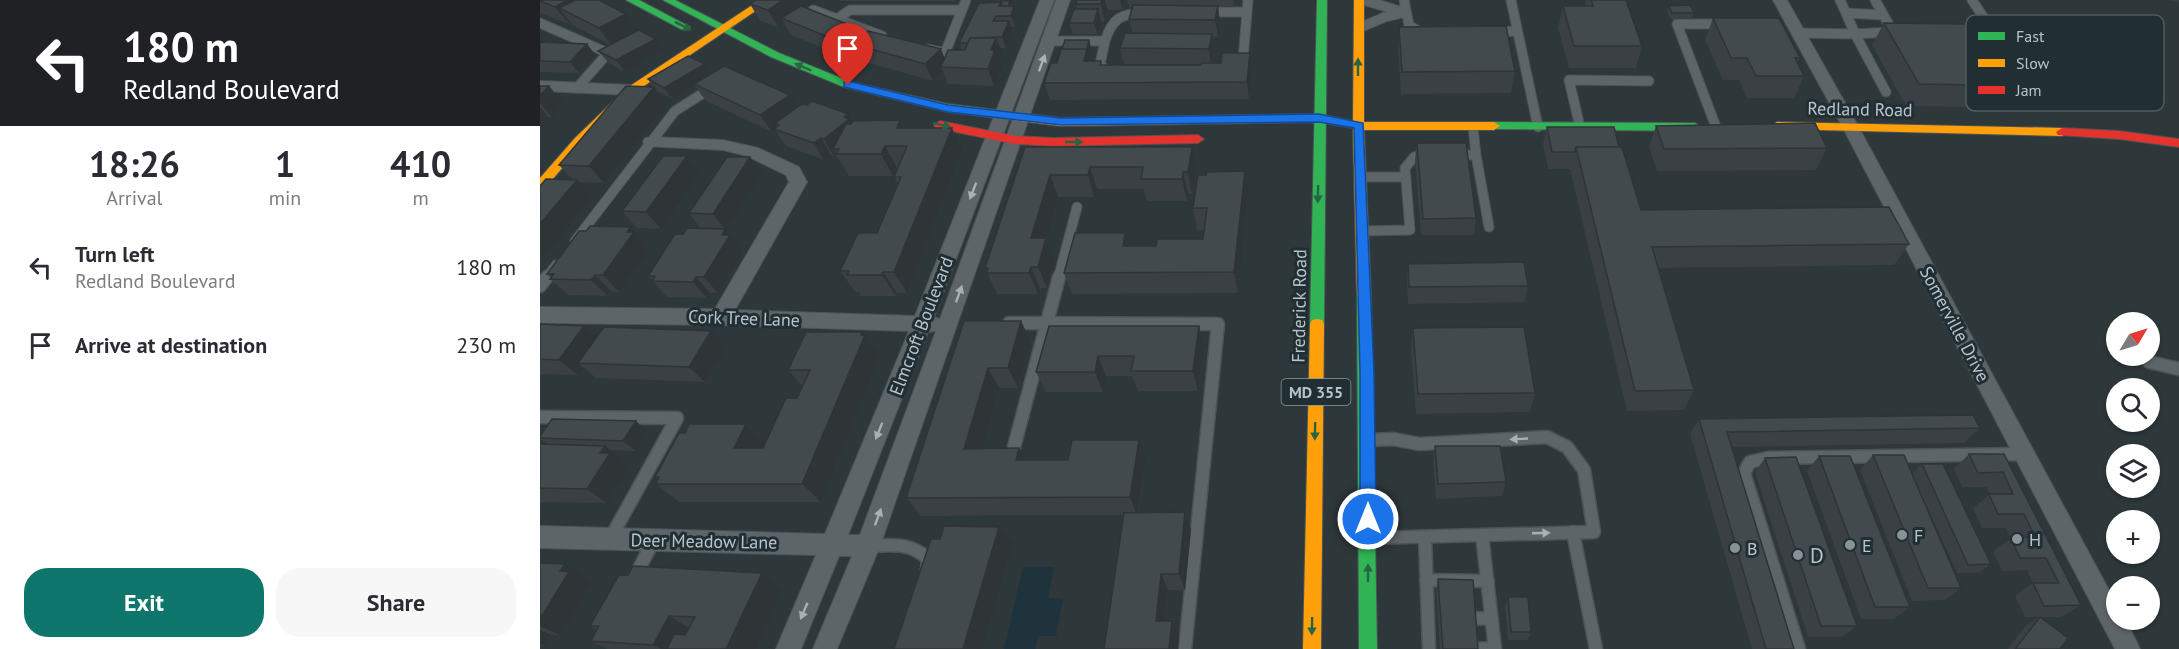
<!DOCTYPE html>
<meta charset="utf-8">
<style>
:root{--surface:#fff;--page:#f7f7f7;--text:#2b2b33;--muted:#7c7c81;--accent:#0f766e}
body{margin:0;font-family:"PT Sans",sans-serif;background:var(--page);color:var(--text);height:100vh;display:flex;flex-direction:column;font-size:22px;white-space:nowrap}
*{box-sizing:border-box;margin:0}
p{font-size:20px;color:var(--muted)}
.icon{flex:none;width:33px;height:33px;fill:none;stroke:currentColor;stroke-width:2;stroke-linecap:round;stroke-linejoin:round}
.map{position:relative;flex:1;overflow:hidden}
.panel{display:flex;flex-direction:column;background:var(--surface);width:540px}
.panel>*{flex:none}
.hud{background:#202124;color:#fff;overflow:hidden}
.needle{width:39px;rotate:52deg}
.buttons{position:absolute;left:1566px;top:312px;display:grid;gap:12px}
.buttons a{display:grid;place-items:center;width:54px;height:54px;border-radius:50%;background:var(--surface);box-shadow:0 2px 4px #0004;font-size:30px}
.pin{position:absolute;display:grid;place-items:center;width:51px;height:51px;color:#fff;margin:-62px -26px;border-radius:50% 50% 50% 0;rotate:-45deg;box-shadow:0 0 6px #0007}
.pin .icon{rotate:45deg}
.me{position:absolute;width:66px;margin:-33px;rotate:0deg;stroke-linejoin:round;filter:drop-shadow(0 0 4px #0008)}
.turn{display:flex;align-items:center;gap:21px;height:126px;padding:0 24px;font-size:27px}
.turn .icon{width:78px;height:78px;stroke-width:2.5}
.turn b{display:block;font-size:42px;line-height:51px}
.eta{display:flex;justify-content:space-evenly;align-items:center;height:102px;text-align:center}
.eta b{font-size:36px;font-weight:600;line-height:42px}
.cta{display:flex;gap:12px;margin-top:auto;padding:12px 24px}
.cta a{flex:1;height:69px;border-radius:24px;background:var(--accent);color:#fff;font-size:24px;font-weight:600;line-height:69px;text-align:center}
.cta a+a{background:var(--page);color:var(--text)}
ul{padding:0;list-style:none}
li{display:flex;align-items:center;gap:18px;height:78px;padding:0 24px}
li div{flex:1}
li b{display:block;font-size:22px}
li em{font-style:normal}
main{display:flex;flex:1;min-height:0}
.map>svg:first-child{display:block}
.water{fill:#1e333c}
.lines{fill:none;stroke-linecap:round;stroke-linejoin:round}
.lane-far1-casing{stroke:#4b5356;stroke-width:11}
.lane-casing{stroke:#4b5356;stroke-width:15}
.street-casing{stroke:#4b5356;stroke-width:2}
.fast-casing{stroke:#4b5356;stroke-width:2}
.slow-casing{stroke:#4b5356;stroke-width:2}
.jam-casing{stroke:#4b5356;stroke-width:2}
.lane-far1{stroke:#5e6568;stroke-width:9}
.lane{stroke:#5e6568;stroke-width:12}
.street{fill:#5e6568;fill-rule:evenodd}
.fast{fill:#30b455;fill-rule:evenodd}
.slow{fill:#ff9f0a;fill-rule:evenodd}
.jam{fill:#e5322d;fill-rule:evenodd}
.wall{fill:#3a4043}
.shaded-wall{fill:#2f3437}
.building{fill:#434a4e;stroke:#2f3437;stroke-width:1.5}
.oneway{fill:#276441}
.oneway2{fill:#a7b1b6}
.route{fill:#1a73e8;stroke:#114b97;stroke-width:1.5}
.poi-dot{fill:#889397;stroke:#212f34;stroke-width:2}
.labels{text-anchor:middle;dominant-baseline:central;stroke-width:6;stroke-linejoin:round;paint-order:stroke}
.shield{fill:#212f34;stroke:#8b979c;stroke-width:1.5}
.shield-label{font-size:16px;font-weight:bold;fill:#b9c4c9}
.street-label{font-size:18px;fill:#b9c4c9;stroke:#212f34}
.poi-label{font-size:18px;fill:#b9c4c9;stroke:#212f34;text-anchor:start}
.near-poi-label{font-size:21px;fill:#b9c4c9;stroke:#212f34;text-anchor:start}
.key{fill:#212f34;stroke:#4f5c61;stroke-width:1.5}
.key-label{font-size:16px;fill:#b9c4c9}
</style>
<main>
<section class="panel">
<div class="hud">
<div class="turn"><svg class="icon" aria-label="left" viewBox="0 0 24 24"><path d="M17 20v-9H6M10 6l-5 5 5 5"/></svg><div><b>180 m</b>Redland Boulevard</div></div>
</div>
<div class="eta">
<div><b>18:26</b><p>Arrival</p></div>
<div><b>1</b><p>min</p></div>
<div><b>410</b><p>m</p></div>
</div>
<ul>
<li><svg class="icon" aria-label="left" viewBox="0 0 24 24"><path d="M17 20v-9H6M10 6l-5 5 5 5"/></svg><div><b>Turn left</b><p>Redland Boulevard</p></div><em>180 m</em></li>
<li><svg class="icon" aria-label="arrive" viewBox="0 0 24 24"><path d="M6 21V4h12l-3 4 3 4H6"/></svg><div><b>Arrive at destination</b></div><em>230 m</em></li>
</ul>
<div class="cta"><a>Exit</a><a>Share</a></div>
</section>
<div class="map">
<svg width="1639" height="649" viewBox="0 0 1639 649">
<rect width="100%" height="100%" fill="#2e373a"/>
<!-- water -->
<path class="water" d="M483 567H514L508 598 523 599 516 636H498L495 649H464Z"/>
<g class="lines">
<defs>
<path id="lane-far1" d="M823 0 860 11
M864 0 869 25 881 33
M971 0 998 127
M1300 0 1306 13 1343 15
M1335 0 1353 32
M1432 0 1452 30 1448 34
M273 10 342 36
M664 12H707L703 60
M707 12 708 0
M1306 13 1315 34 1352 32
M297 19 310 10H422
M0 23 68 53
M819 28 845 17 866 12
M954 32 977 31
M1260 33 1315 34 1346 92
M510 41H565C572 19 581 13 604 13
M565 41 560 64 565 70
M388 49 405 53 426 0
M37 88 68 53 74 50
M1040 127 1029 80 1109 81
M1176 127 1137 24H1185
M913 155H936L933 127
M936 155 949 227
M821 177H866
M822 231 870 230 865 168 874 157 889 155
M35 241 135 111 173 87
M6 279 16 265
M518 279 537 207"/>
<path id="lane" d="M0 286 7 277
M469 323 678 324 645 649
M1609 362 1639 369
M0 417 137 418 70 539
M831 440 853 439 879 444 1007 437 1027 447 1044 470 1054 532 832 538
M474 447 519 277
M1033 532 1056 649
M942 535 955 649
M885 537 889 649
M328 546C350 545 371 542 388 559L387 569
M93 580 114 540
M886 580 948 581
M931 618 952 619
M934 649 955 648
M1259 649 1204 473 1210 462 1228 458 1484 454"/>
<path id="street" d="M500 0H514L394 317 400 319 516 0H530L340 546 297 649H273L312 556H299L261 649H236L276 555 0 548V526L285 534 369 331 181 325 0 323V307L175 309 249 182 246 175 207 156 183 150 105 146 103 142 105 138 111 137 183 140 218 148 259 167 267 182 195 310 375 316ZM396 331 320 535H308L388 332Z
M1233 0H1247L1318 126 1576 603V620H1586L1600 649H1575L1302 126Z
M0 81 91 85 99 90 91 95 0 91Z"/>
<path id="fast" d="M86 0H99L150 27 149 29H141Z
M123 0H135L239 53 311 82 408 104 473 112 479 116 473 120 408 112 304 87 231 57Z
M777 0H787L784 324 782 328H772L770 324Z
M954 122 1155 123 1161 127 1155 131 950 129 948 126Z
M824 291 831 296 837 649H819L817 296Z"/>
<path id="slow" d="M220 0H232L95 92 43 144 4 189 0 190V178L35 138 87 88Z
M814 0H824V122H954L960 126 954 130H824L831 296 829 300 824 301 817 296 813 128 779 122 521 126 473 120 467 116 473 112 521 118 779 114 813 121Z
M1237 122 1522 128 1528 132 1522 136 1233 129 1231 126Z
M777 319 782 320 784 324 781 649H763L770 324 772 320Z"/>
<path id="jam" d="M400 121 475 136 513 138 658 135 664 139 658 143 513 146 475 144 396 128 394 125Z
M1522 128 1579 131 1639 139V147L1579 139 1518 135 1516 132Z"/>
</defs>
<!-- lane-far1 casing -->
<use href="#lane-far1" class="lane-far1-casing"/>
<!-- lane casing -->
<use href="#lane" class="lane-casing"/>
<!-- street casing -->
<use href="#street" class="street-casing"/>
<!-- fast casing -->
<use href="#fast" class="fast-casing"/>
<!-- slow casing -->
<use href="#slow" class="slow-casing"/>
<!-- jam casing -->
<use href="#jam" class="jam-casing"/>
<!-- lane-far1 -->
<use href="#lane-far1" class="lane-far1"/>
<!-- lane -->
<use href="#lane" class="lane"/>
<!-- street -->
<use href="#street" class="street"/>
<!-- fast -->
<use href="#fast" class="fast"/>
<!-- slow -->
<use href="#slow" class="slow"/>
<!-- jam -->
<use href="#jam" class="jam"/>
</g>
<!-- wall -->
<path class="wall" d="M0 0 98 30 124 50 85 72 68 62 58 51 70 45 33 25 31 23 29 24 0 13Z
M216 0H278L266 8 322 30 324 34 405 58 422 50 419 43 444 3V0H474L472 6H474L478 18 475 27H471L473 33 466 48H460L463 55 460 62 462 67 454 86 408 84 403 71 393 81 321 61 318 56 312 60 251 35 244 23 238 27 220 21 210 4Z
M300 0H416V1H300Z
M536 0H585L583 10H568L565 21H561L557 34H533L529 23 537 9 536 4Z
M587 0H694L693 7H678L680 23 678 37H672L674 51 672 63H681L710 53 712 70 709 99 510 100 504 83 517 63 549 40 552 52 550 59 551 61H561L562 65H584L580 48 592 33 589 19 593 7H589Z
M1046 0H1086L1102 46 1096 68H1029L1018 28 1023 6H1045Z
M1626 0H1639V2Z
M1129 6 1154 13 1152 19H1130L1127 11Z
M1173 18 1260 58 1257 63 1264 76 1254 98H1207L1199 80H1183L1165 40Z
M1344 23 1610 88 1592 109 1366 106 1332 45Z
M859 27 975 71 971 93 861 94 858 48Z
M0 42 47 44 56 56 39 73 0 72Z
M171 73 250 95 257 107 312 122 360 120 364 128 422 150 367 293H357L356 296H321L319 292H315L300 271 337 233 358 184 354 177 358 168H357L353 176H309L296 155 294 156 291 155 284 160 246 146 235 130 232 132 166 101 155 86 133 99 117 91 127 104 64 183 39 182 52 197 0 262V186L33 180 19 165 113 87 108 79Z
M0 86 23 103 12 117H8L0 126Z
M1116 126 1287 148 1276 170 1117 171 1109 147Z
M1007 127 1079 147 1101 210 1369 244 1354 265 1118 268 1154 390 1144 410 1087 411 1030 169H1008L1003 144Z
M877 143 936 218 934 235H881L875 160Z
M485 147 656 169 652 194 648 193 647 201H607L603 189H557L554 197H518L506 238 515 260 507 288H500L498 294H457L445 268Z
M147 156 160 173 121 229 97 228 82 211Z
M222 174 186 231 203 252 178 293H170L167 298 127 297 108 276 143 234 161 229 149 213Z
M708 193 698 293 532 294 524 273 585 233 589 246H616L663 239 664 230H657L653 208Z
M91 227 106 243 105 245 109 249 79 292 71 291 68 296 28 295 10 279 11 278 7 274 46 231Z
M868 264 988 286 985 302 868 304 867 280Z
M424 321H481L491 342 478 388H459L442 448 486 460 606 459 598 513 651 529 645 590H628L625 621H632L639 636 638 649H564L584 515 381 516 366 498Z
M0 324 44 326 56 337 186 347 165 382 56 378 44 368 38 375 0 374Z
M659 326 663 346 658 391H598L592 376H566L563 392H506L496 372Z
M873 328 995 393 990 412 876 414 871 349Z
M322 332 324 335H325L340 355 281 502H139L116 484 118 479 115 477 145 433 206 424 225 443 257 398 262 386 248 370Z
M1159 419 1440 428 1424 443 1191 447 1254 649H1212L1150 434Z
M108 432 96 451 70 450 84 460 82 462 89 467 67 503 0 502V444H7L0 439V436Z
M895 446 966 482 962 496 896 499 893 461Z
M1429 454H1464L1541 605 1521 617H1500L1520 649H1468L1486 625 1499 617H1485L1475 596 1493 583 1487 570 1462 571 1453 551 1471 538 1466 528H1442L1433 508 1450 494 1446 487H1422L1414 469Z
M1333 455 1421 588 1405 600 1372 601 1320 470Z
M1279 456 1370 607 1354 619H1321L1267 471Z
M1225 458 1317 626 1302 637H1268L1215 472Z
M1382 464 1451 564 1439 573H1417L1372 474Z
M0 563 25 564 46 576 44 580 51 584 20 635H11L4 646H0Z
M222 573 243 589 216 649H67L51 641 57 630 50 626Z
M898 579 938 649H900L896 592Z
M968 597 991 632 988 640H968L965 606Z"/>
<!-- shaded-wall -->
<path class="shaded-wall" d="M28 0H48L19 8 31 23 29 24 15 7Z
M243 0H278L247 21 241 18 244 23 238 27 228 10Z
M469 0H474L469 14 467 8Z
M562 0H565L568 10 565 21 561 4Z
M580 0H585L583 10Z
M474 6 478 18 475 27 471 16Z
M678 6 680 23 678 37 675 20Z
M558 9 561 21 557 34 554 23Z
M86 14 99 31 71 45 59 28Z
M469 21 473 33 466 48 462 37Z
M322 30 331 47 312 44 318 56 312 60 303 43Z
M672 34 674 51 671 66 669 49Z
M456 38 463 55 460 62 462 67 454 86 448 69 451 50Z
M116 39 124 50 85 72 76 60Z
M549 40 552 52 550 59 552 66 544 61Z
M47 44 56 56 39 73 30 62Z
M401 49 408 66 401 67 403 71 393 81 385 64Z
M710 53 712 70 709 99 707 82Z
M165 64 173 76 154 84 155 86 133 99 124 88Z
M9 86 23 103 12 117 0 103V96Z
M114 87 127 104 64 183 49 166Z
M250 95 260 112 235 123 238 128 232 132 220 115Z
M0 107 8 117 0 126Z
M308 114 317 131 293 149 296 154 294 156 284 139 304 117Z
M360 120 371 142 357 128Z
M412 128 422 150 367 293 354 272Z
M281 138 291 155 284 160 274 143Z
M345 146 357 168 353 176 341 154Z
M652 147 656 169 652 194 648 172Z
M147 156 160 173 121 229 106 212Z
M210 157 222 174 186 231 203 252 178 293 164 277 182 235 185 229 173 214Z
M550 167 557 189 554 197 548 175Z
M705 171 708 193 698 293 694 272Z
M643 172 648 193 647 201 642 179Z
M510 175 518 197 500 260 491 238Z
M37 180 52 197 0 262V224Z
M91 227 106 243 105 245 109 249 79 292 63 275Z
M585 233 592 254 583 246Z
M506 238 515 260 507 288 498 267Z
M491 267 500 288 498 294 489 273Z
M343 272 357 293 356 296 342 275Z
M55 275 71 291 68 296 51 280Z
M156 277 170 293 167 298 153 282Z
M481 321 491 342 478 388 468 368Z
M44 326 62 342 38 363 44 368 38 375 19 360Z
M659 326 663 346 658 391 653 371Z
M171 331 186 347 165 382 149 367Z
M322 332 325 336V335L340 355 281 502 262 484Z
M558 356 566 376 563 392 555 372Z
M448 368 459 388 437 467 424 449Z
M96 421 108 432 96 451 83 441Z
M206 424 225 443 214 467 194 448Z
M599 440 606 459 597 515 590 497Z
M65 446 84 460 82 462 89 467 67 503 47 489 60 453Z
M479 448 490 467 476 460Z
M645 512 651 529 645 590 639 574Z
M459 527 472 544 442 649H423Z
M25 564 46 576 44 580 51 584 20 635 0 626V619L20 571Z
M222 573 243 589 216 649H186Z
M621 574 628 590 623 636 616 621Z
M129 616 154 631 144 649H121L113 645Z
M632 621 639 636 638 649H629Z
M0 630 11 635 4 646 0 644Z"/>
<!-- building -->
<path class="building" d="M0 0H28L15 7 0 1Z
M35 0H59L86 14 59 28 19 8Z
M216 0H243L228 10 210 4Z
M537 0H562L561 4H536Z
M1051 0H1086L1102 46H1034L1023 6H1053Z
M445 1H470L468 6H462L461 2 444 3Z
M461 2 459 6H474L471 16H456L453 21H469L462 37 430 38 428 43H419L439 3Z
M593 5 678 6 675 20 589 19Z
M1150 5 1154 13H1132L1129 6Z
M261 6 322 30 303 43 241 18Z
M534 9H558L554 23H529Z
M1173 18H1239L1260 58H1255L1264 76H1216L1207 58H1191Z
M1344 23 1559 26 1610 88 1379 84Z
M966 26 975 71 862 72 859 27Z
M99 30 116 39 76 60 58 51Z
M328 31 401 49 385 64 312 44Z
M585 33 672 34 669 49 580 48Z
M430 38H456L451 50H455L448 69 401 67 408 50H425Z
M525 40H549L547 49H522Z
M0 42 47 44 30 62 0 61Z
M521 49H547L544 61H561L560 65H661L662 63H681L682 53H710L707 82 504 83 511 63H517Z
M148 56 165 64 124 88 108 79Z
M184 66 250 95 220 115 154 84Z
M0 86H9L0 96Z
M86 86 114 87 49 166 19 165Z
M272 101 308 114 304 117 309 119 284 139 281 138 274 143 234 129 239 125 235 123 262 104 267 105Z
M360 120 357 128H412L354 272H343L342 275H307L309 271H300L318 233H337L361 177H354L367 146H345L341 154H296L299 149H293L306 124H311L313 121Z
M1275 123 1287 148 1124 149 1116 126Z
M1007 127H1074L1079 147H1036L1035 152H1012Z
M877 143H926L936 218 883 219Z
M485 147H652L648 172H643L642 179H601L603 167H550L548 175H510L491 238H506L498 267H491L489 273H447L448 268H445Z
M1036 147H1082L1101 210 1349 207 1369 244 1112 247 1154 390 1095 391Z
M123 156H147L106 212 82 211Z
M187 157H210L173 214 149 213Z
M705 171 694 272 524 273 535 233H585L583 246H616L617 239H663L667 208H653L658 175H666V172Z
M6 179 37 180 0 224V186Z
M50 226 91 227 87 232H94L63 275H55L51 280 10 279 14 274H7L39 231H46Z
M147 228 185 229 182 235H190L164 277H156L153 282 112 281 115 276H108L135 234H143Z
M984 262 988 286 869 287 868 264Z
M424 321H481L468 368H448L424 449 479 448 476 460H528L532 440H599L590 497 366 498Z
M0 324 44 326 19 360 0 359Z
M509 326H659L653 371H591L594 356H558L555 372H496Z
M64 327 171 331 149 367 38 363Z
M984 327 995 393 878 394 873 328Z
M266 332H322L321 335H325L262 484H116L119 477H115L139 433H145L149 424H206L194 448H223L246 398H257L270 370H248Z
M1433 415 1440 428 1187 432 1254 649H1226L1159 419Z
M12 419 96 421 83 441 0 438V436Z
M0 444 65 446 60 453H70L47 489 0 488Z
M895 446H960L966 482 898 484Z
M1429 454H1464L1541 605 1504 606 1493 583H1519L1506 558H1480L1471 538 1495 537 1484 514H1458L1449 494H1473L1463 472 1438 473Z
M1333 455H1364L1421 588H1388Z
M1279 456H1310L1370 607H1335Z
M1256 457 1317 626H1281L1225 458Z
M1382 464H1403L1451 564 1428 565Z
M645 512 639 574H621L616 621H632L629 649H564L584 513Z
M404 526 459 527 423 649H354L391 539H400Z
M0 563 25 564 20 571 29 572 0 619Z
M93 566 222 573 186 649H127L134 634 145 635 155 617 129 616 113 645 51 641 59 626H50L79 575H88Z
M898 579 933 580 938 649H903Z
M968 597H988L991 632H971Z
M1500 617 1528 638 1520 649H1475Z"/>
<!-- one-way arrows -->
<defs><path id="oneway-solid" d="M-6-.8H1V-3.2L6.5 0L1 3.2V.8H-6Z" transform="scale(1.5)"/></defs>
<g class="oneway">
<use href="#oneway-solid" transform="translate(143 26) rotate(27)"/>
<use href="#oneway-solid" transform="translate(263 67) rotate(-157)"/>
<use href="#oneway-solid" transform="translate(818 67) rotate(-90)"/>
<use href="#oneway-solid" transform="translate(402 125) rotate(12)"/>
<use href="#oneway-solid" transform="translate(534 142)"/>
<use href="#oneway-solid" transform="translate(778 194) rotate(91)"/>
<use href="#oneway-solid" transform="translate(775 431) rotate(91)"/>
<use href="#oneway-solid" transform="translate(828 573) rotate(-90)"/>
<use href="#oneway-solid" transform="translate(772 626) rotate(91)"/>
</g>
<g class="oneway2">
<use href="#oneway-solid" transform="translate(502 63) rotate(-70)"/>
<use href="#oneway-solid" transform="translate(433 191) rotate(111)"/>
<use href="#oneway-solid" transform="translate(419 294) rotate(-70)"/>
<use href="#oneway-solid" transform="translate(339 431) rotate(112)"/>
<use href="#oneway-solid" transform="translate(979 439) rotate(177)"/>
<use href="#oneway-solid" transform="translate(338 517) rotate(-70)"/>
<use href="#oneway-solid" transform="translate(1001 533) rotate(-2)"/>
<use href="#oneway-solid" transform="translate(264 611) rotate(113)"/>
</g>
<!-- route -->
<path class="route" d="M308 81 408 105 521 118 779 114 823 123 834 372 836 519 833 524 828 526 822 524 820 519V372L814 128 779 122 521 125 408 112 304 87V82Z"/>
<!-- markers -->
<g class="poi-dot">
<circle cx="1362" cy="535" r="6"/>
<circle cx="1477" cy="539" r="6"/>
<circle cx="1310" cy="545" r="6"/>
<circle cx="1195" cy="548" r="6"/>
<circle cx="1258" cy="555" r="6"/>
</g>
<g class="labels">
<!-- shield labels -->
<rect class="shield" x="741.5" y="379" width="69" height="26" rx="4.5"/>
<g class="shield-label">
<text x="776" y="392">MD 355</text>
</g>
<!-- street labels -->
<g class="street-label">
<text transform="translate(1320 109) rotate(1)">Redland Road</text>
<text transform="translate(759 306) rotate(-89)">Frederick Road</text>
<text transform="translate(204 318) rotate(2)">Cork Tree Lane</text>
<text transform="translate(1415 324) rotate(62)">Somerville Drive</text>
<text transform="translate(381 326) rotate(-69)">Elmcroft Boulevard</text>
<text transform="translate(164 541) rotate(1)">Deer Meadow Lane</text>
</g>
<!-- poi labels -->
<g class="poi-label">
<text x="1374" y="535">F</text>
<text x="1489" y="539">H</text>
<text x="1322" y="545">E</text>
<text x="1207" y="548">B</text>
</g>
<!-- near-poi labels -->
<g class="near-poi-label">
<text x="1270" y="555">D</text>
</g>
</g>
<!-- legend -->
<rect x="1426" y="15" width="198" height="96" rx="9" class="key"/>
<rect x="1438" y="32" width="27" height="8" fill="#30b455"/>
<rect x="1438" y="59" width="27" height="8" fill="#ff9f0a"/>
<rect x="1438" y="86" width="27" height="8" fill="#e5322d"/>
<g class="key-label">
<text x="1476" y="42">Fast</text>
<text x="1476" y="69">Slow</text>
<text x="1476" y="96">Jam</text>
</g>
</svg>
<div class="buttons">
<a><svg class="needle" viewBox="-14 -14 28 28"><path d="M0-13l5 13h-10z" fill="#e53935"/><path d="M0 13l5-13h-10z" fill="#7c7c81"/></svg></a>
<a><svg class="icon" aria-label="search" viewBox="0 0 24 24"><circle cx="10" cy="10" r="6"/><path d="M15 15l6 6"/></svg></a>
<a><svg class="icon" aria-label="layers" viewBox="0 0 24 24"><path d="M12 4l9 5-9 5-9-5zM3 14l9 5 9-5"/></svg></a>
<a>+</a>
<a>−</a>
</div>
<div class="pin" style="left:308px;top:85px;background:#d93025"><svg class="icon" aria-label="arrive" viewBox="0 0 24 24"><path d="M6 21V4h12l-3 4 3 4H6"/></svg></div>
<svg class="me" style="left:828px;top:519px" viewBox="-20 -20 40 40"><circle r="17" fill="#1a73e8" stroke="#fff" stroke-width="3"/><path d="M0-11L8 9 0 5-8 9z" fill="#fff"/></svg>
</div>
</main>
